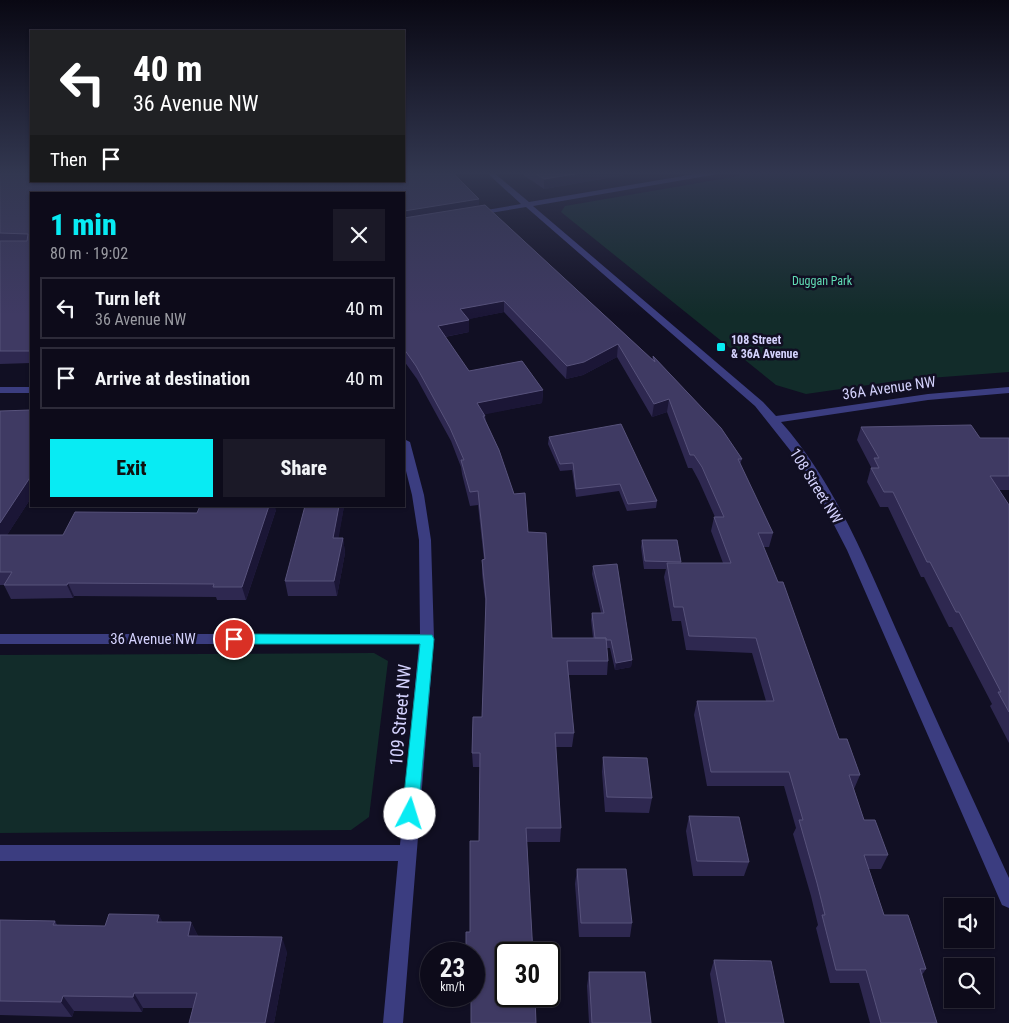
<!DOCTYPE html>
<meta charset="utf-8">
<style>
:root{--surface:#0d0b1a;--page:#1b1927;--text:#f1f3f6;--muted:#9a9ba2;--line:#2d2b39;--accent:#08ebf3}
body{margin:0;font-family:"Roboto Condensed",sans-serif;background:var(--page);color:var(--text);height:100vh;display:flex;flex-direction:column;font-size:19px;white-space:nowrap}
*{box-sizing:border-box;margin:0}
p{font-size:16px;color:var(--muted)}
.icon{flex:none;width:28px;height:28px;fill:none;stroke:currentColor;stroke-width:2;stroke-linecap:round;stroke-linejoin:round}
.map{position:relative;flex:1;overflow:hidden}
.side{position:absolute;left:30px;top:192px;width:375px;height:315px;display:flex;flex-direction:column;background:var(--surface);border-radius:0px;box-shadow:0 1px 4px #0004,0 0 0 1px var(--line)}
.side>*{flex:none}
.guide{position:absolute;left:30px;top:30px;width:375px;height:152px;border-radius:0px;box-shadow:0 1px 4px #0004,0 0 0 1px var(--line);background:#202124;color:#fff;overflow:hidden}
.fabs{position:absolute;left:944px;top:898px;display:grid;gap:10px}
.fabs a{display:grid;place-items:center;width:50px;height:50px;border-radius:0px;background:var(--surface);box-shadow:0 1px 4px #0004,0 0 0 1px var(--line);font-size:25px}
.speed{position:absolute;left:420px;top:942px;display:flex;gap:10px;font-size:25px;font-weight:700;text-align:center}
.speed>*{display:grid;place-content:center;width:65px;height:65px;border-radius:50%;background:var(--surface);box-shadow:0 1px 4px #0004,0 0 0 1px var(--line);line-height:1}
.speed small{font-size:12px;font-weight:400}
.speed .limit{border:2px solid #111;border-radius:8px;background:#fff;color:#111}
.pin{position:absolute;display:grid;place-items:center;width:42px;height:42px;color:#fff;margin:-21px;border:2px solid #fff;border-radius:50%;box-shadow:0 1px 5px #0007}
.me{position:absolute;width:55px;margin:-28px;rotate:5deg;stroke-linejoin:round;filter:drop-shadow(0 0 4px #0008)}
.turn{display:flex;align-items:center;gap:18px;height:105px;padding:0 20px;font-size:22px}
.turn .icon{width:65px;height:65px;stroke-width:2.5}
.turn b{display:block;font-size:35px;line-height:42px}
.then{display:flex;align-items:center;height:48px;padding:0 20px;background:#0003;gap:10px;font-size:19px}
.round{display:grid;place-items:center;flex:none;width:52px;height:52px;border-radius:0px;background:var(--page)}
.summary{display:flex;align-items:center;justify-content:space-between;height:85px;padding:0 20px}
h1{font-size:30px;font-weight:800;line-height:38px;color:var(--accent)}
.cta{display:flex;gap:10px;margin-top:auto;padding:10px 20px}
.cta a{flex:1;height:58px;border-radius:0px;background:var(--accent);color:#111;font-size:20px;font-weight:800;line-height:58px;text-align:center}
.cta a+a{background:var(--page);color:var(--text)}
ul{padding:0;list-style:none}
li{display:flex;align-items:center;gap:15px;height:62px;margin:0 10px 8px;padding:0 10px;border:2px solid var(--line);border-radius:0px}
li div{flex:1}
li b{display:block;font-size:19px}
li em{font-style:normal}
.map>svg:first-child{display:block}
.green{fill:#122c2a}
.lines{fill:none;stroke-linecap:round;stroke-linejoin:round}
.minor{fill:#3b3d80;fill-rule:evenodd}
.wall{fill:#2e2850}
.shaded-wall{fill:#1b1636}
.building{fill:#3f3a63;stroke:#57527b}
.route{fill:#08ebf3;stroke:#05999e}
.poi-dot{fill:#08ebf3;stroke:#110f23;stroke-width:2}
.labels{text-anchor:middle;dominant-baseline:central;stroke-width:5;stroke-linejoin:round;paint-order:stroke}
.far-park-label{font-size:12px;fill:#60dbb4;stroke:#110f23}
.far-poi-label{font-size:12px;font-weight:bold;fill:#d4d2fd;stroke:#110f23;text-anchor:start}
.street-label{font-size:15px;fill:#d4d2fd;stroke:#110f23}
.near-street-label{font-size:18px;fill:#d4d2fd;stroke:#110f23}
</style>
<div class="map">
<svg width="1009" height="1023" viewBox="0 0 1009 1023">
<rect width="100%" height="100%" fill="#110f23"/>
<!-- green -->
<path class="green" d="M740 172H1009V372L903 380 806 394 776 385 561 212 565 206 739 176Z
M374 653 388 661 369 817 351 830 0 833V655Z"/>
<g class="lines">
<!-- minor -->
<path class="minor" d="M486 172H493L529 202 707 172H721L718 174 533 206 763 402 776 416 928 394 1009 387V393L928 400 781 422C838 486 869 570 904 647 938 725 974 801 1009 878V908L1002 905 847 550 815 488 797 459 755 406 526 207 472 216V212H475L521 204Z
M0 387H31V393H0Z
M404 439 410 442 424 495 431 540 434 639 403 1023H383L398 861H0V845H400L419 644H0V634H420L419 540 412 495 404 463Z"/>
</g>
<!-- wall -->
<path class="wall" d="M0 172H31V181H404V172H452L479 199V206L485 205 652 359 653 356 721 428 742 459 740 464 773 533 769 547H763L778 582H783L839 739H847L860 775 854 789 864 820H875L888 855 881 869H869L884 915H908L926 969 922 975 937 1023H870L859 983H830L816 928 818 925 811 896 793 834 796 828 784 786H707L694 715 697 701H766L752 653 686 650 681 621H672L664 577 666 569H644L641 547 642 540H677L681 563H723L711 531 714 517H715L699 481 692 468H688L667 412 652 417 617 357 583 375 566 379 504 312 468 319 469 332 445 337 469 371 522 361 543 390 542 403 484 414 485 416 486 421 499 450 514 494 525 493 528 532 546 533 552 638H593L591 620 592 613H601L592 574 593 566 617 564 632 660 631 667 615 670 610 648H607L608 661 607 675H569L574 733 572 747H555L561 828 560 842H527L533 954H506V996H535L536 1023H471V996H474V954H466V932H470V841H479L480 767H473L472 753 473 717H482L486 607 482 574V560H484L478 505 470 506 462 474 461 467 451 441 417 379 404 361V194H31V363L0 364Z
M519 172H642L544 189Z
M0 411 31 498 7 535H63L197 513 276 510 246 600H217L216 597 74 596 73 598 11 599 4 585H0Z
M861 427 980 438H1009V490H999L1009 505V743L990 706 992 704 952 627H949L924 577H921L888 507H880L867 482 871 467 857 440Z
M549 437 657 501 656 508 627 511 619 491 576 497 572 470 560 471 548 444Z
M344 506 338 538H343L345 553 337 596H288L285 581Z
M603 757 652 798 649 813 605 812 602 772Z
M689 816 749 862 744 876H693L686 831Z
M577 869 632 923 630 937H579L575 884Z
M0 920 55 921 57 925 105 926 163 922H191L198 936 287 952 274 1023H189L193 1008H143L142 1012 74 1011 72 1017 0 1015Z
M714 960 784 1023H718L710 974Z
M589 972 651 1023H589L587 986Z"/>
<!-- shaded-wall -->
<path class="shaded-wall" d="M587 172H642L544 189V179Z
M479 199V209L404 222V211Z
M504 301V312L460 321V309Z
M469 320V332L438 338V326Z
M618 344 617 357 583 375 566 379 567 366Z
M543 390 542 403 477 416V403Z
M669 399 667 412 652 417 654 404Z
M31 476V498L0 546V523Z
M269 506H275L276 510 246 600 242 587Z
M339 506 344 507 336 553 333 538Z
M343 538 345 553 337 596 334 581Z
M68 583 74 596 73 598 67 585Z
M632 660 631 667 615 670 616 663Z
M159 915 167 930 157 922Z
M191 922 199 938 188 936Z
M282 937 287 952 274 1023H265Z
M134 993 143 1008 142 1012 133 997Z
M63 996 74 1011 72 1017 61 1002Z"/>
<!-- building -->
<path class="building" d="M0 172H31V181H404V172H452L479 199 404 211V194H31V351H0V241H27L28 234 0 233Z
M533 172H587L544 179Z
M485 205 655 362 653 356 721 428 742 459H738L773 533H758L778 582H783L839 739H847L860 775H849L864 820H875L888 855H864L884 915H908L926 969H920L937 1023H881L866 970H836L822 915H825L817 883 799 820H803L789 772H711L697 701H774L756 638 689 636 683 607H674L667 563H731L714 517H724L702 467 694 455H690L669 399 654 404 618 344 584 362 567 366 504 301 460 309 469 320 438 326 469 371 522 361 543 390 477 403 485 416H483L499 450 514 494 525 493 528 532 546 533 552 638H606L608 661H567L574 733H555L561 828H526L533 954H506V996H535L536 1023H471V996H474V954H466V932H470V841H479L480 753H472L473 717H482L486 599 482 560 485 559 478 491 470 492 461 460H464L450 428 416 366 404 349V218Z
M31 410V476L0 523V411Z
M621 424 657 501 628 504 620 484 576 489 573 463 560 464 549 437Z
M971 425 980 438H1009V476H990L1009 505V712L998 692H1001L959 612H956L930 562H927L893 492H884L871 468H879L874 458H879L861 427Z
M200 506H269L242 587H213L214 584 68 583 67 585H4L12 572H0V535H63L75 512 197 513Z
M305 506H339L333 538H343L334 581H285Z
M642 540H677L681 562 645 561Z
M617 564 632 660 616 663 611 640H606V638H595L592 613H604L593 566Z
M603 757 647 758 652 798 607 797Z
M689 816 739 817 749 862 697 861Z
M577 869H626L632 923H581Z
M109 914 159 915 157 922H191L188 936 282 937 265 1023H189L197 993H134L133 997 63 996 61 1002 0 1001V920L55 921 53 925 105 926Z
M714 960 771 961 784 1023H726Z
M589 972H645L651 1023H592Z"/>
<!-- sky -->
<linearGradient id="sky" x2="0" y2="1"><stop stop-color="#090813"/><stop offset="0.55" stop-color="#323750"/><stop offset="1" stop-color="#323750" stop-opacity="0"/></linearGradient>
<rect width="1009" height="315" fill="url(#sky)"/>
<!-- route -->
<path class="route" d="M234 634 432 635 434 639 418 814 416 819 410 821 405 819 402 814 420 644H234L228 639Z"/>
<!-- markers -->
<rect class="poi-dot" x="716" y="342" width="10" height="10" rx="2.5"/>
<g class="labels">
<!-- far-park labels -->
<g class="far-park-label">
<text x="822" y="281">Duggan Park</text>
</g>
<!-- far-poi labels -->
<g class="far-poi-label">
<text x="731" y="340">108 Street<tspan x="731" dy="14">&amp; 36A Avenue</tspan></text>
</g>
<!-- street labels -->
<g class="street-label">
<text transform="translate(889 388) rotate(-8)">36A Avenue NW</text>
<text transform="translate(816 486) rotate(58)">108 Street NW</text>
<text x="153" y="639">36 Avenue NW</text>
</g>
<!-- near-street labels -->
<g class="near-street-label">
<text transform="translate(400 715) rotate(-85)">109 Street NW</text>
</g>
</g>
</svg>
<div class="fabs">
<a><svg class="icon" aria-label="sound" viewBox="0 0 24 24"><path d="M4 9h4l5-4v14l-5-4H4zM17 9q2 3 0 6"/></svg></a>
<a><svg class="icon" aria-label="search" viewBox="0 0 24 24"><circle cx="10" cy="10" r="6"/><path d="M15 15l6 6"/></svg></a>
</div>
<div class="speed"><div>23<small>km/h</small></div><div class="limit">30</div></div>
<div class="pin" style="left:234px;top:639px;background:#d93025"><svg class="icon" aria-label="arrive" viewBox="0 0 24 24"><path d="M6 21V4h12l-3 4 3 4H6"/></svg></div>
<svg class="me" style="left:410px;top:814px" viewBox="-20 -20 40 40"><circle r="19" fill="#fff"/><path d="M0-13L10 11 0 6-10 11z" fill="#08ebf3"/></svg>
<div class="guide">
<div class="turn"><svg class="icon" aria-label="left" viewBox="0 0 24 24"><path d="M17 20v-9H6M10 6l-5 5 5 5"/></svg><div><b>40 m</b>36 Avenue NW</div></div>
<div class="then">Then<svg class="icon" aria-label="arrive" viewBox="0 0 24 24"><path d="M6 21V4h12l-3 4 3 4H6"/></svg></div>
</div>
<section class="side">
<div class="summary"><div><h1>1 min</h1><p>80 m · 19:02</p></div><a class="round"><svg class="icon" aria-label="close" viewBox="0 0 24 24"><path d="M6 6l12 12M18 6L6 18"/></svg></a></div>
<ul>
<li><svg class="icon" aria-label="left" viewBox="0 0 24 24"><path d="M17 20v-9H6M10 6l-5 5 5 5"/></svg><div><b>Turn left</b><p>36 Avenue NW</p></div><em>40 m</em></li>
<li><svg class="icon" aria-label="arrive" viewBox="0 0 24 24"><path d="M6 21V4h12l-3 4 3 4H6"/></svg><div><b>Arrive at destination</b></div><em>40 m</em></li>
</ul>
<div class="cta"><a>Exit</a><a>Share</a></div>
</section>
</div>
